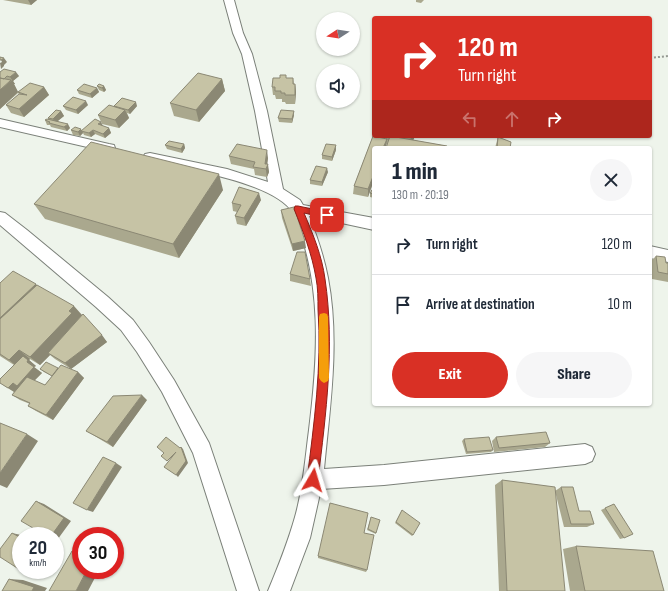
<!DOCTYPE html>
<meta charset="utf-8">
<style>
:root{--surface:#fff;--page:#f6f6f7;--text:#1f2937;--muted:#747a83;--line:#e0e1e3;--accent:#d93025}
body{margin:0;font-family:"Sofia Sans Condensed",sans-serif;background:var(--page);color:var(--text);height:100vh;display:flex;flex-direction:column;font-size:15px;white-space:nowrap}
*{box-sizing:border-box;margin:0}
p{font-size:13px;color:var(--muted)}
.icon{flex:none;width:22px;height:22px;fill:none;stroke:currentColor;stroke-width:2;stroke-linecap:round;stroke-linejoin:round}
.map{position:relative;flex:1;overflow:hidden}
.sheet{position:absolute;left:372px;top:146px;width:280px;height:260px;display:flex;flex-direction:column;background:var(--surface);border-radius:4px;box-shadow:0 1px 3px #0004}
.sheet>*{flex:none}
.banner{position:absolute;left:372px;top:16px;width:280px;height:122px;border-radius:4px;box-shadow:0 1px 3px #0004;background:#d93025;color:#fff;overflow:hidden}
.needle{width:26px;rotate:258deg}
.buttons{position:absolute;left:316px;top:12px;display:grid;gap:8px}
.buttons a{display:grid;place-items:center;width:44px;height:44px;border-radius:50%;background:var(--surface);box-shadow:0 1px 3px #0004;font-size:20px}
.speed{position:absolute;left:12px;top:527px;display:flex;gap:8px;font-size:20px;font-weight:700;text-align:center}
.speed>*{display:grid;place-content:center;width:52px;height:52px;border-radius:50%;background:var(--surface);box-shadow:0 1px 3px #0004;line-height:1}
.speed small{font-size:10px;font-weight:400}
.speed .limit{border:6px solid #d22;background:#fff;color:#111}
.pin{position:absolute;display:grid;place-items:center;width:34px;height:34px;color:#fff;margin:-17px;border-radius:8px;box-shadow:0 2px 6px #0006}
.me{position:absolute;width:44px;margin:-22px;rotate:7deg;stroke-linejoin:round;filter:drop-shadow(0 0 3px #0008)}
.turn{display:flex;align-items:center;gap:14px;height:84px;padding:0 20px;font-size:18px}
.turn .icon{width:52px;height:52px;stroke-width:2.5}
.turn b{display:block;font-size:28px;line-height:34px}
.lanes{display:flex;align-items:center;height:38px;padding:0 20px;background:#0003;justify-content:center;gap:20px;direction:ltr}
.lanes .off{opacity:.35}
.round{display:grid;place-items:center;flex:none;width:42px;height:42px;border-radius:21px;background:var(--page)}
.summary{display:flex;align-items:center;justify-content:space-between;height:68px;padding:0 20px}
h1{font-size:24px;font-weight:800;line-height:30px}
.button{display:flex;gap:8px;margin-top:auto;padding:8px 20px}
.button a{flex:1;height:46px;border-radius:24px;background:var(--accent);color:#fff;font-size:16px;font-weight:800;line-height:46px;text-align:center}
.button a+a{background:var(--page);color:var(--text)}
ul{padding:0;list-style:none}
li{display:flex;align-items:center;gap:12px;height:60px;padding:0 20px;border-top:1px solid var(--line)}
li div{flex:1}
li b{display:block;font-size:15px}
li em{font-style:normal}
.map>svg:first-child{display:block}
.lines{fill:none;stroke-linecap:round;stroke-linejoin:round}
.minor-casing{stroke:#7b8079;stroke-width:2}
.path{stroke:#959993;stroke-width:2;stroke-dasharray:2 2;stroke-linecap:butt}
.minor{fill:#fff;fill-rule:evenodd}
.wall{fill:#aaa88e}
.shaded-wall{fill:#8b8874}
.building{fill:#c6c3a5;stroke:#8b8874}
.route{fill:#d93025;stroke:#8d1f18}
.slow{fill:#f59e0b}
</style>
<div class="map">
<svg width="668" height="591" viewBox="0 0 668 591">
<rect width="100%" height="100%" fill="#eef4eb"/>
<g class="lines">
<defs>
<path id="minor" d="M224 0H234L243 33 252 54 267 111 283 189 300 200 303 205 374 218V230L309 216C317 236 324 257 328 278 340 341 330 406 324 469L384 465 585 444 592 447 595 454 592 461 585 464 384 485 321 489 310 538 290 591H268C278 567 288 542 295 517 303 489 305 460 309 430 318 356 323 283 293 213 275 182 184 169 150 161L145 160 143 157 145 154 150 153 227 169 268 182 255 111 242 54 233 33Z
M0 119 109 144 114 145 115 148 114 151 109 152 0 127Z
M0 212 5 213 27 230 108 297 133 320 149 342 174 380 209 443 259 591H237L193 453 162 392 137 352 121 330 96 307 0 225Z
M650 246 668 250V262L650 258Z"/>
</defs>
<!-- minor casing -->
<use href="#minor" class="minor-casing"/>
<!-- path -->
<path class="path" d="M650 58 668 56"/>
<!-- minor -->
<use href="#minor" class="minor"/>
</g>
<!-- wall -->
<path class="wall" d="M3 0H37L31 5Z
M416 0H424L421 3 416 2Z
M0 72 19 76 13 81 15 84H14L18 92 44 87 49 95 24 117 11 113 6 105 19 94 18 93 0 109Z
M287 78H293L294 84H295L296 92 295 104H286L285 102H282V99H276L275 95H273L272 87Z
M222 79 225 91 199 122 174 116 170 103Z
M97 86H104L106 90 104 92 99 90Z
M97 88 99 92 92 98 79 94 77 90Z
M88 105 78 114 66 110 63 106Z
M114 106H137L130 114 127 113 129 118 119 128 102 124 98 115Z
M61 111 64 116 58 121 70 128 67 131 51 127 50 125H47L45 120 48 119V118Z
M294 115 292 123 279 122 278 118Z
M102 126 109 128 111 133 105 138 95 134 91 137 84 135 83 133 80 136 73 135 71 130H82L103 126Z
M373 136 386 139V136H415L413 140 447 146V148H386L387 145 386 144V148H374V180L368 197 353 194 354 186Z
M498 137 510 148H495Z
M184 144 185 148 182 153 167 149 165 145Z
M336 150 332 161 322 159V155Z
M229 156 268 158 267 164 269 172 267 177 255 175 254 169 231 164Z
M328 172 322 186 310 184V180Z
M223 190 179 258 45 219 34 204Z
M374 191V198L370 197V193Z
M261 200 246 226 237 224 235 216 237 212 233 211 232 203Z
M281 210 306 248 293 251 282 218Z
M656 256 666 263H668V282L652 279 650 269V262Z
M290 274 310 279 311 286 290 281Z
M0 283 36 285 82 315 107 342 71 369 55 359 50 355 40 365 30 359 29 360 36 366 34 367 42 373 34 381 45 385 52 376 44 372 40 369 58 368 78 372 84 378 53 420 36 411 28 406 30 404 20 400 12 395 14 392 0 383 14 365 0 356Z
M147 400 113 447 93 435 86 431Z
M496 437 550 443 545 447 494 452 492 441Z
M464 439 493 450 491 452 466 454 462 441Z
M502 480 565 591H499L495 485Z
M561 487 579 511 594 524 587 527H564L555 491Z
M614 504 624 538 620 539 601 510Z
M402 510 413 535 412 536 395 523Z
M371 517 376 533V534L367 530Z
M576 546 664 591H570L563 549Z
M318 556 367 570 366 572 318 558Z"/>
<!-- shaded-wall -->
<path class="shaded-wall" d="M28 0H37L31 5Z
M4 58 7 62 4 65V66L1 69 0 63 2 62 1 60Z
M16 72 19 76 13 81 15 84H14L18 92 0 109V90L12 80 10 77Z
M222 79 225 91 199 122 196 110Z
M295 84 296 92 295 104Z
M104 86 106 90 104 92 102 88Z
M44 87 49 95 24 117 19 109Z
M97 88 99 92 92 98 90 94Z
M86 101 88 105 78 114 76 110Z
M136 102 137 106 130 114 128 110Z
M125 110 129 118 119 128 115 120Z
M61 111 64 116 55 123 53 119Z
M294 111V115L292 123V119Z
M101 122 103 126 100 128 98 124Z
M68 124 70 128 67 131 64 127Z
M109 128 111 133 105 138 103 134Z
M81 129 83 133 80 136 78 132Z
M93 130 95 134 91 137 89 133Z
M412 136H415L410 148 411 138Z
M387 139 386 148H383Z
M184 144 185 148 182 153 181 149Z
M336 145V150L332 161V157Z
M267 150 268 158 267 166 268 164 269 172 267 177 265 164Z
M327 168 328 172 322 186V182Z
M219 174 223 190 179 258 173 244Z
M374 174V180L368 197V189Z
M259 193 261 200 246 226 244 218Z
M305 241 306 248 293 251 292 244Z
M36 284 42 291 0 331V318Z
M74 306 82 315 48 353 50 355 40 365 30 357Z
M102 335 107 342 71 369 65 363Z
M19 350 30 359 29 360 36 366 34 367 42 373 24 391 17 386 20 369 9 360Z
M78 372 84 378 53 420 46 415Z
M13 383 20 388 16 393 8 388Z
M142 395 147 400 113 447 107 442Z
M27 434 38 441 7 488 0 485V473Z
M181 447 183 449 188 463 178 477 176 475Z
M116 463 122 467 93 512 87 510Z
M36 501 44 504 71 521 55 543V536H51Z
M12 533 21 535 23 536H21V538Z
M72 551 81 553V555Z
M27 570H36L34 574 25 573Z
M87 570H99L88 591H76Z
M9 579 23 580 47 588 45 591H32Z"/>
<!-- building -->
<path class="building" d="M0 57 4 58 1 60H0Z
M4 69 16 72 10 77 7 76 4 79 0 78V72Z
M198 73 222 79 196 110 170 103Z
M280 75H286V78H293V84H295V95H285V93H281V91H275V87H272L273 78H280Z
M0 78 11 80 0 90Z
M30 83 44 87 19 109 6 105 19 94 27 95 18 92Z
M84 84 97 88 90 94 77 90Z
M99 84 104 86 102 88 97 86Z
M73 97 86 101 76 110 63 106Z
M122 98 136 102 128 110 114 106Z
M109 105 125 110 115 120 98 115Z
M56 110 61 111 53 119 48 118Z
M281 110 294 111 292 119 278 118Z
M47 119 68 124 64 127 49 123 50 122 45 120Z
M95 119 101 122 98 124 109 128 103 134 93 130 89 133 81 131Z
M75 127 81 129 78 132 71 130Z
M373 136 387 139 383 148H374V174L368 189 354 186Z
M390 136 447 146V148H386Z
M402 136H412L411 138Z
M498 137 511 142 510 148H497Z
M169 141 184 144 181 149 165 145Z
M91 142 219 174 173 244 34 204Z
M237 144 267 150 265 164H268L266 169 253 167 255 162 229 156Z
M326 144 336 145 332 157 322 155Z
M316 166 327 168 322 182 310 180Z
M239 187 259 193 244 218 235 216 241 205 232 203Z
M372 190 374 191V194L370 193Z
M294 207 305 241 292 244 281 210Z
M297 252H305L310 279 290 274Z
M656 256 665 257 666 263H668V274L658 272Z
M13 271 36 284 0 318V283Z
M37 285 74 306 69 311 72 313 30 357 19 350 9 360 0 354V319Z
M83 314 102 335 65 363 48 353Z
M23 356 28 360 27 362 34 367 17 386 13 383 8 388 0 383V379Z
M46 362 58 368 52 376 40 369Z
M61 365 78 372 46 415 28 406 30 403 12 395 27 377 45 385Z
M142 395 107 442 86 431 113 396Z
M0 423 27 434 0 473Z
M546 432 550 443 499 448 496 437Z
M166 437 180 448 181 447 186 461 176 475 164 467 176 452 167 461 161 456 164 453 157 447Z
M489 437 493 450 467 452 464 439Z
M103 457 116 463 87 510 73 503Z
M502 480 555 487 565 591H507Z
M561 487H573L579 511H590L594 524H571Z
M36 501 64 518 51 536H27L33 528 21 521Z
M330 503 368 513 364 533 374 535 367 570 318 556Z
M614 504 633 534 624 538 605 508Z
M402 510 420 523 413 535 396 522Z
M371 517 380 520 376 533 368 529Z
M12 533 21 538V570H27L25 573 0 557V549Z
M576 546 653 551 664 591H585Z
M72 551 81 555V570H87L76 591H49Z
M9 579 34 587 32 591H2Z"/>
<!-- route -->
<path class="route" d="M295 206H298L327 212 331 215 327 218 304 213C313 234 322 256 325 279 335 346 326 413 318 480L317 484 313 485 309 484 307 480C314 423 322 367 318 309 318 299 318 288 316 278 312 254 303 231 294 209Z"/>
<!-- slow -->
<path class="slow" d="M324 313 327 314 328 317 329 378 328 381 324 383 321 381 319 378V317L320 314Z"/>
</svg>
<div class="buttons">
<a><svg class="needle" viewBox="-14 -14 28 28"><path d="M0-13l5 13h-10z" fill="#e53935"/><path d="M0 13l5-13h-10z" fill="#747a83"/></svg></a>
<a><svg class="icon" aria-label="sound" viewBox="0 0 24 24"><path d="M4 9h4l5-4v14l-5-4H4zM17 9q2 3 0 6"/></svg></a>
</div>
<div class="speed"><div>20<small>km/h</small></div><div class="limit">30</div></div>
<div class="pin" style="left:327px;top:215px;background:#d93025"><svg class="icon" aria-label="arrive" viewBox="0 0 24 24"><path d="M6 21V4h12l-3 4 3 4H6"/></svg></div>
<svg class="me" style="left:313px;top:480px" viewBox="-20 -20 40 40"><path d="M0-17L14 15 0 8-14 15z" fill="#d93025" stroke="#fff" stroke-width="4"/></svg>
<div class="banner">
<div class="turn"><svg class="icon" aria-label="right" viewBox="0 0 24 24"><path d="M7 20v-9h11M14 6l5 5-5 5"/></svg><div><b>120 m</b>Turn right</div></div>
<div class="lanes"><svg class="icon off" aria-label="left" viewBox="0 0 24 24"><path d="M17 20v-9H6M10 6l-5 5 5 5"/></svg><svg class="icon off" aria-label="ahead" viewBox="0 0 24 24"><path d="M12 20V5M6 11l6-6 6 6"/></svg><svg class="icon" aria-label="right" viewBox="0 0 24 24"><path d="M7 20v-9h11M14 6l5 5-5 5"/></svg></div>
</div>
<section class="sheet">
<div class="summary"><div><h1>1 min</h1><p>130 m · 20:19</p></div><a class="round"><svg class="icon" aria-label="close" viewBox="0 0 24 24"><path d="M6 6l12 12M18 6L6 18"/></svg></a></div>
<ul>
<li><svg class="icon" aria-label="right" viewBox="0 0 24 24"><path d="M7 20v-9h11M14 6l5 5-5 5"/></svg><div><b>Turn right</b></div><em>120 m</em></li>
<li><svg class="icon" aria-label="arrive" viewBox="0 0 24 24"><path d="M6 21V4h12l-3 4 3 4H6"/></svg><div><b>Arrive at destination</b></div><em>10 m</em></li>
</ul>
<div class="button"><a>Exit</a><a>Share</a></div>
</section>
</div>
